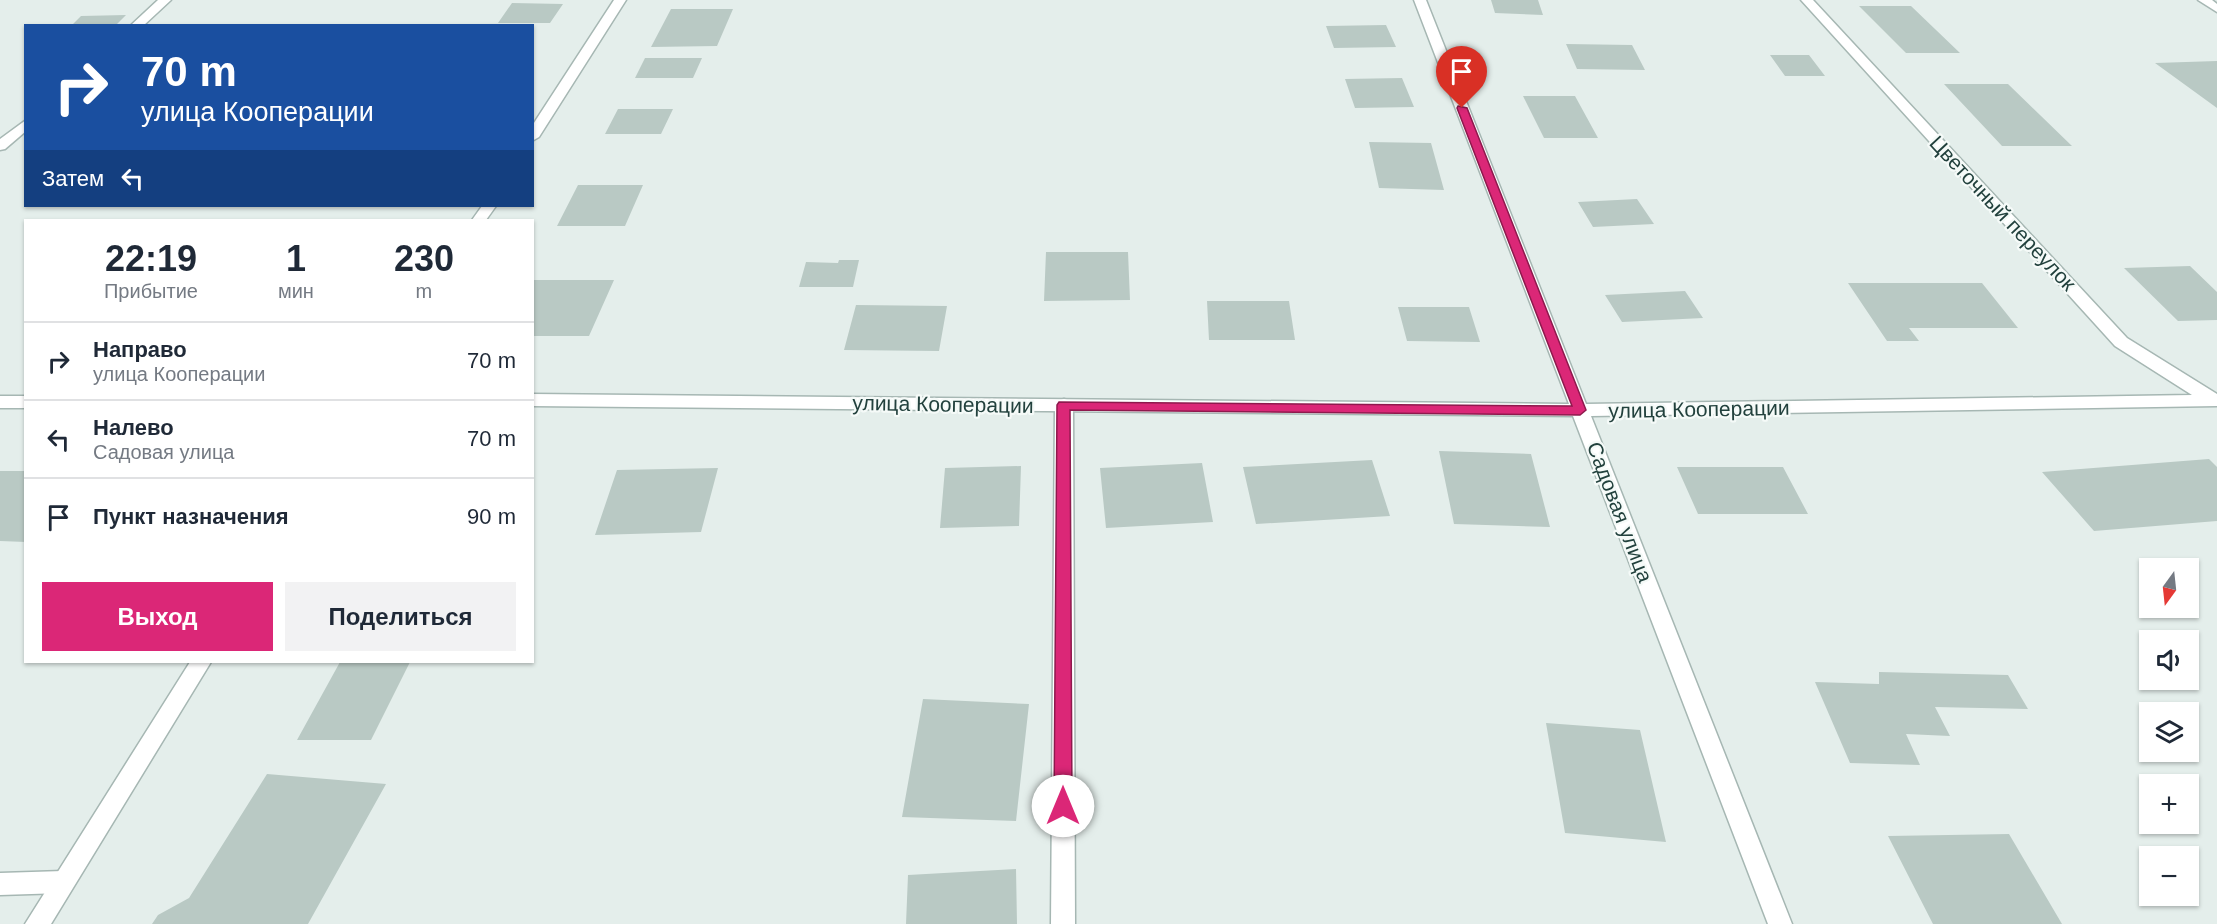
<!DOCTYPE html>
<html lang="ru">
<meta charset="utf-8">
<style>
:root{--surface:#fff;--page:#f2f2f3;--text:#1f2937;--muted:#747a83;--line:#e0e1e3;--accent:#db2777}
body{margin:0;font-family:Arial,sans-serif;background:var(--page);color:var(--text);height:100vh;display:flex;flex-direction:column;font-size:22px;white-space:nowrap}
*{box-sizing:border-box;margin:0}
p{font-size:20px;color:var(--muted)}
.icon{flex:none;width:33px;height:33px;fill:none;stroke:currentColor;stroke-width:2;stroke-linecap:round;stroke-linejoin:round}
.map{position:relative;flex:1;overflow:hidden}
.panel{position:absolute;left:24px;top:219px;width:510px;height:444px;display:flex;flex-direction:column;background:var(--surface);border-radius:0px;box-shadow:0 2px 4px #0004}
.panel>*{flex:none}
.top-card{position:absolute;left:24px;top:24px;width:510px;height:183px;border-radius:0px;box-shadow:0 2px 4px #0004;background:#1a4fa0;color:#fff;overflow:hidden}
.needle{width:39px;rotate:195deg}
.controls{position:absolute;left:2139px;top:558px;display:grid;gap:12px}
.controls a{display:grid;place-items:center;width:60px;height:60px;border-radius:0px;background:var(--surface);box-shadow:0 2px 4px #0004;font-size:30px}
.pin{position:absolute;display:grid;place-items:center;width:51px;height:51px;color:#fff;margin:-62px -26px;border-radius:50% 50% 50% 0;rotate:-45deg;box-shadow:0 0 6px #0007}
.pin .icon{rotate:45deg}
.me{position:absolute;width:66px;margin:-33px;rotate:0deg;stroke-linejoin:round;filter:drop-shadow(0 0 4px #0008)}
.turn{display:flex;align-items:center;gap:21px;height:126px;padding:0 18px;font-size:27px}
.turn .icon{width:78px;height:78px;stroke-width:2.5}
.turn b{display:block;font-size:42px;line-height:51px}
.then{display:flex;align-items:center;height:57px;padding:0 18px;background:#0003;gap:12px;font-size:22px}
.eta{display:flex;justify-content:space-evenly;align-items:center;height:102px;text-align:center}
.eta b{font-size:36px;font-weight:600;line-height:42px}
.button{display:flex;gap:12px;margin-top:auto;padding:12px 18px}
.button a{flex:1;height:69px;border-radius:0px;background:var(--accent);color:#fff;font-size:24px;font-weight:600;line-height:69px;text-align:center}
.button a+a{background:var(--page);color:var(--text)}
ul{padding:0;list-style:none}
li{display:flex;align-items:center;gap:18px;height:78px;padding:0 18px;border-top:2px solid var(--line)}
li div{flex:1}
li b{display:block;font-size:22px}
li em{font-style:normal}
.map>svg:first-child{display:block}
.building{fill:#b9c9c4}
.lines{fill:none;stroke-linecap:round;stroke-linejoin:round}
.service-casing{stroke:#a6b7b3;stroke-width:3}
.minor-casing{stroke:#a6b7b3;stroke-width:3}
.service{fill:#fff;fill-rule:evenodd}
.minor{fill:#fff;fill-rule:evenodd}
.route{fill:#db2777;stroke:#8e194d;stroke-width:1.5}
.labels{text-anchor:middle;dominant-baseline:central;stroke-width:4.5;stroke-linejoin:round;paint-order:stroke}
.street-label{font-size:21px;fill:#22413d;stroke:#f5faf8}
</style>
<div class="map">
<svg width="2217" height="924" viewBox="0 0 2217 924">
<rect width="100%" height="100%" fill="#e4eeeb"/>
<!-- building -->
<path class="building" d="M1491 0H1538L1543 15 1495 13Z
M512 3 563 4 550 23H498Z
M1859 6H1911L1960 53H1906Z
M671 9H733L717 46 651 47Z
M126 15 115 26H71L81 16Z
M1386 25 1396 47 1334 48 1326 26Z
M1566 44 1632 45 1645 70 1577 69Z
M1770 55H1809L1825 76H1785Z
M645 58H702L693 78H635Z
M2217 61V108L2155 63Z
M1402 78 1414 107 1355 108 1345 79Z
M1944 84H2008L2072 146H2002Z
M1523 96H1575L1598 138H1544Z
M618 109H673L661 134H605Z
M1369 142 1431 143 1444 190 1379 188Z
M578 185H643L625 226H557Z
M1637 199 1654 224 1593 227 1578 202Z
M1046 252H1128L1130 300 1044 301Z
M839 260H859L853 287H799L806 262 838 263Z
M2190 266 2217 292V320L2178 321 2124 268Z
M532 280H614L589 336H532Z
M1848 283H1982L2018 328H1909L1919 341H1887Z
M1685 291 1703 318 1622 322 1605 295Z
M1207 301H1289L1295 340H1209Z
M856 305 947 306 939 351 844 350Z
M1398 307H1469L1480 342 1407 341Z
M1439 451 1531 454 1550 527 1454 524Z
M2209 459 2217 467V521L2094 531 2042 472Z
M1372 460 1390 516 1256 524 1243 467Z
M1202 463 1213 522 1106 528 1100 468Z
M1021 466 1019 526 940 528 945 468Z
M1677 467H1783L1808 514H1698Z
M718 468 701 532 595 535 617 470Z
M0 471H26V542L0 541Z
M340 662H410L371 740H297Z
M1879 672 2008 675 2028 709 1935 707 1950 736 1906 734 1920 765 1850 763 1815 682 1879 684Z
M923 699 1029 704 1016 821 902 817Z
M1546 723 1640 730 1666 842 1565 833Z
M267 774 386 784 308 924H152L158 915 189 898Z
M2009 834 2062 924H1933L1888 836Z
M1016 869 1017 924H906L908 875Z"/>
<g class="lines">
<defs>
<path id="service" d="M158 0H171L143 26H130Z
M26 120V131L5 149 0 150V139Z
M1064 399 1070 401 1073 405 1075 924H1051L1055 405 1058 401Z
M63 871 71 874 75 882 71 890 63 893 0 895V873Z"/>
<path id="minor" d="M614 0H626L539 137 532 141V126Z
M1414 0H1426L1586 404 2192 395 2115 346 1801 0H1813L2127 338 2217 394V406L1591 416 1792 924H1768L1573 416 532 406V394L1569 404Z
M2198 0H2212L2217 4V12Z
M482 206H496L486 220H472Z
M0 396H26V408H0Z
M190 662H211L51 924H25Z"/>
</defs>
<!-- service casing -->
<use href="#service" class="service-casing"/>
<!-- minor casing -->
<use href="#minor" class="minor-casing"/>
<!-- service -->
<use href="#service" class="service"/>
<!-- minor -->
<use href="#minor" class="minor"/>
</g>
<!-- route -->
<path class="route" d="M1458 106 1467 108 1586 410 1580 415 1070 410 1072 806 1069 812 1063 814 1057 812 1054 806 1057 405 1059 402 1572 406 1457 108Z"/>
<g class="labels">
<!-- street labels -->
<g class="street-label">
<text transform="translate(2003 213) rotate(47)">Цветочный переулок</text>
<text transform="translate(943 404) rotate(1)">улица Кооперации</text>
<text transform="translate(1699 409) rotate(-1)">улица Кооперации</text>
<text transform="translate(1620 512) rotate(69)">Садовая улица</text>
</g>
</g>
</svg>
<div class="controls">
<a><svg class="needle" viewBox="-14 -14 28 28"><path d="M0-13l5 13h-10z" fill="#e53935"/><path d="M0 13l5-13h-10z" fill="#747a83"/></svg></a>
<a><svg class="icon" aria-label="sound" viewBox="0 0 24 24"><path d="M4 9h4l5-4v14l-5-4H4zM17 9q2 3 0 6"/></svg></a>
<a><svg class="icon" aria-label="layers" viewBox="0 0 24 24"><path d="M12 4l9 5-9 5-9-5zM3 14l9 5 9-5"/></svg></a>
<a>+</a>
<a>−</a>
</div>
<div class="pin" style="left:1462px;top:108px;background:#d93025"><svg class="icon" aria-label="arrive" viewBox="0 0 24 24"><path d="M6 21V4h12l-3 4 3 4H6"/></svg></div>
<svg class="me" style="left:1063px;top:806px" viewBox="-20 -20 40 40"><circle r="19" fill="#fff"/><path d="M0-13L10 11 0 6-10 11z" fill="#db2777"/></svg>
<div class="top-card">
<div class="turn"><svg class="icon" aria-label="right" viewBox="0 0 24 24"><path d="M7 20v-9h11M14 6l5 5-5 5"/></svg><div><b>70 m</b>улица Кооперации</div></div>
<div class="then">Затем<svg class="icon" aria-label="left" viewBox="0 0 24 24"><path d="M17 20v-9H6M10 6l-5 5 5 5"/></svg></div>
</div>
<section class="panel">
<div class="eta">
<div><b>22:19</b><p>Прибытие</p></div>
<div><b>1</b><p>мин</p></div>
<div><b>230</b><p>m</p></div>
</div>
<ul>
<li><svg class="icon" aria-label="right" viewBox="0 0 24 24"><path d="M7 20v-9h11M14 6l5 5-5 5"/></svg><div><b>Направо</b><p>улица Кооперации</p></div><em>70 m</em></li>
<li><svg class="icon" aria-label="left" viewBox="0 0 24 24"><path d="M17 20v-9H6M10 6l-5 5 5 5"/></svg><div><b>Налево</b><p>Садовая улица</p></div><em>70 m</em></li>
<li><svg class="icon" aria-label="arrive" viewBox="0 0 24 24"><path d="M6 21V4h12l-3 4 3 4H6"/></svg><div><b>Пункт назначения</b></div><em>90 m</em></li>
</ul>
<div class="button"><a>Выход</a><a>Поделиться</a></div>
</section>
</div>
